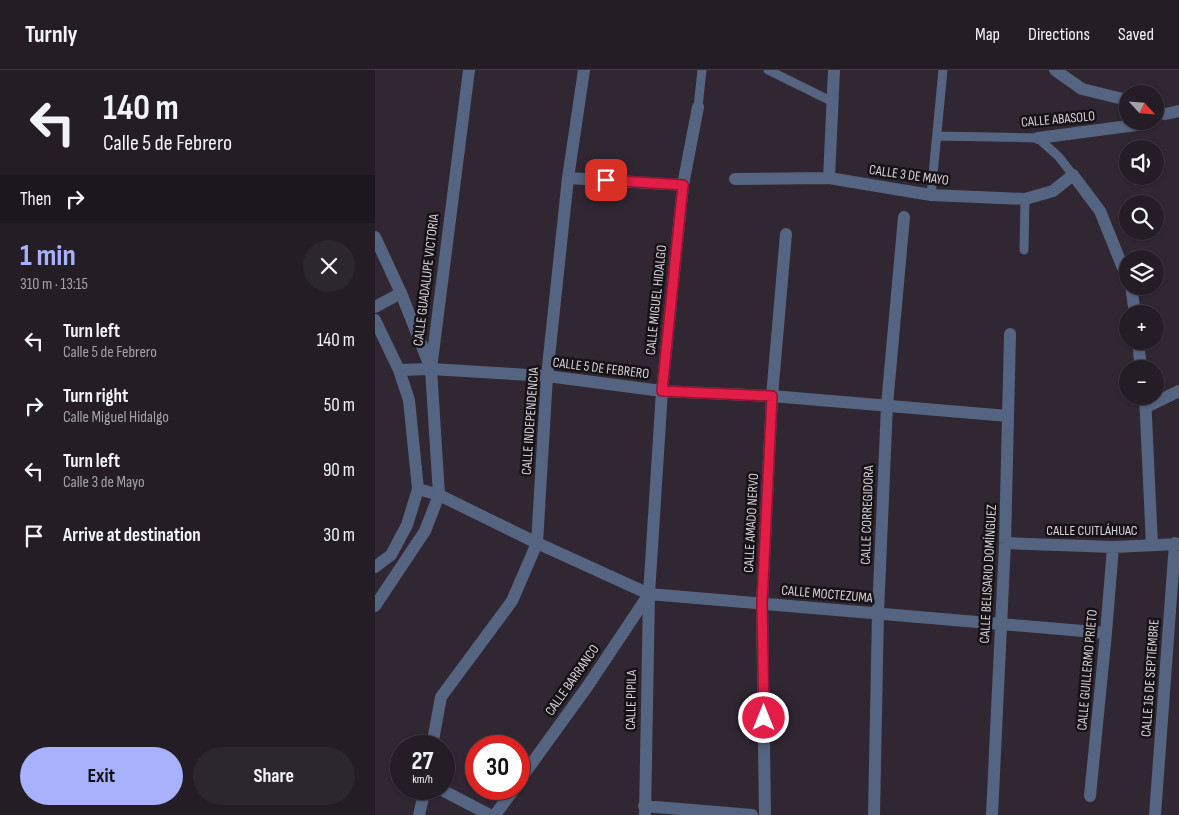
<!DOCTYPE html>
<meta charset="utf-8">
<style>
:root{--surface:#241d26;--page:#2c262e;--text:#f1f3f6;--muted:#a3a2a7;--line:#413b43;--accent:#a7b1fc}
body{margin:0;font-family:"Sofia Sans Condensed",sans-serif;background:var(--page);color:var(--text);height:100vh;display:flex;flex-direction:column;font-size:19px;white-space:nowrap}
*{box-sizing:border-box;margin:0}
p{font-size:16px;color:var(--muted)}
.icon{flex:none;width:28px;height:28px;fill:none;stroke:currentColor;stroke-width:2;stroke-linecap:round;stroke-linejoin:round}
.map{position:relative;flex:1;overflow:hidden}
.side{display:flex;flex-direction:column;background:var(--surface);width:375px}
.side>*{flex:none}
.banner{background:#241d26;color:var(--text);overflow:hidden}
.needle{width:32px;rotate:116deg}
.controls{position:absolute;left:744px;top:15px;display:grid;gap:10px}
.controls a{display:grid;place-items:center;width:45px;height:45px;border-radius:50%;background:var(--surface);box-shadow:0 1px 4px #0004,0 0 0 1px var(--line);font-size:25px}
.speed{position:absolute;left:15px;top:665px;display:flex;gap:10px;font-size:25px;font-weight:700;text-align:center}
.speed>*{display:grid;place-content:center;width:65px;height:65px;border-radius:50%;background:var(--surface);box-shadow:0 1px 4px #0004,0 0 0 1px var(--line);line-height:1}
.speed small{font-size:12px;font-weight:400}
.speed .limit{border:8px solid #d22;background:#fff;color:#111}
.pin{position:absolute;display:grid;place-items:center;width:42px;height:42px;color:#fff;margin:-21px;border-radius:10px;box-shadow:0 2px 8px #0006}
.me{position:absolute;width:55px;margin:-28px;rotate:0deg;stroke-linejoin:round;filter:drop-shadow(0 0 4px #0008)}
.turn{display:flex;align-items:center;gap:18px;height:105px;padding:0 20px;font-size:22px}
.turn .icon{width:65px;height:65px;stroke-width:2.5}
.turn b{display:block;font-size:35px;line-height:42px}
.then{display:flex;align-items:center;height:48px;padding:0 20px;background:#0003;gap:10px;font-size:19px}
.round{display:grid;place-items:center;flex:none;width:52px;height:52px;border-radius:26px;background:var(--page)}
.overview{display:flex;align-items:center;justify-content:space-between;height:85px;padding:0 20px}
h1{font-size:30px;font-weight:700;line-height:38px;color:var(--accent)}
.button{display:flex;gap:10px;margin-top:auto;padding:10px 20px}
.button a{flex:1;height:58px;border-radius:30px;background:var(--accent);color:#111;font-size:20px;font-weight:700;line-height:58px;text-align:center}
.button a+a{background:var(--page);color:var(--text)}
ul{padding:0;list-style:none}
li{display:flex;align-items:center;gap:15px;height:65px;padding:0 20px}
li div{flex:1}
li b{display:block;font-size:19px}
li em{font-style:normal}
header{display:flex;align-items:center;gap:30px;box-sizing:border-box;height:70px;padding:0 25px;background:var(--surface);border-bottom:1px solid var(--line)}
header strong{font-size:24px}
nav{display:flex;gap:28px;margin-inline-start:auto;font-size:18px}
main{display:flex;flex:1;min-height:0}
.map>svg:first-child{display:block}
.lines{fill:none;stroke-linecap:round;stroke-linejoin:round}
.service{stroke:#556481;stroke-width:9}
.pedestrian{stroke:#556481;stroke-width:12}
.minor{stroke:#556481;stroke-width:12}
.tertiary{stroke:#556481;stroke-width:12}
.route-casing{stroke:#92132f;stroke-width:12}
.route{stroke:#e11d48;stroke-width:9}
.labels{text-anchor:middle;dominant-baseline:central;stroke-width:5;stroke-linejoin:round;paint-order:stroke}
.street-label{font-size:14px;fill:#d7d1d8;stroke:#161216}
</style>
<header>
<strong>Turnly</strong>
<nav><a>Map</a><a>Directions</a><a>Saved</a></nav>
</header>
<main>
<section class="side">
<div class="banner">
<div class="turn"><svg class="icon" aria-label="left" viewBox="0 0 24 24"><path d="M17 20v-9H6M10 6l-5 5 5 5"/></svg><div><b>140 m</b>Calle 5 de Febrero</div></div>
<div class="then">Then<svg class="icon" aria-label="right" viewBox="0 0 24 24"><path d="M7 20v-9h11M14 6l5 5-5 5"/></svg></div>
</div>
<div class="overview"><div><h1>1 min</h1><p>310 m · 13:15</p></div><a class="round"><svg class="icon" aria-label="close" viewBox="0 0 24 24"><path d="M6 6l12 12M18 6L6 18"/></svg></a></div>
<ul>
<li><svg class="icon" aria-label="left" viewBox="0 0 24 24"><path d="M17 20v-9H6M10 6l-5 5 5 5"/></svg><div><b>Turn left</b><p>Calle 5 de Febrero</p></div><em>140 m</em></li>
<li><svg class="icon" aria-label="right" viewBox="0 0 24 24"><path d="M7 20v-9h11M14 6l5 5-5 5"/></svg><div><b>Turn right</b><p>Calle Miguel Hidalgo</p></div><em>50 m</em></li>
<li><svg class="icon" aria-label="left" viewBox="0 0 24 24"><path d="M17 20v-9H6M10 6l-5 5 5 5"/></svg><div><b>Turn left</b><p>Calle 3 de Mayo</p></div><em>90 m</em></li>
<li><svg class="icon" aria-label="arrive" viewBox="0 0 24 24"><path d="M6 21V4h12l-3 4 3 4H6"/></svg><div><b>Arrive at destination</b></div><em>30 m</em></li>
</ul>
<div class="button"><a>Exit</a><a>Share</a></div>
</section>
<div class="map">
<svg width="804" height="745" viewBox="0 0 804 745">
<rect width="100%" height="100%" fill="#302732"/>
<g class="lines">
<!-- service -->
<path class="service" d="M393 0 458 32
M323 37 327 0
M562 66 663 68 684 87 698 105
M556 125 568 0
M649 180 650 129"/>
<!-- pedestrian -->
<path class="pedestrian" d="M663 68 769 54 775 51"/>
<!-- minor -->
<path class="minor" d="M680 0 707 19 752 30
M780 40 790 44 804 41
M193 108 308 115
M454 108 459 0
M360 109 454 108 556 125 650 129 678 121 698 105 725 141 752 208
M756 216 760 244
M0 237 26 223
M0 250 24 300 34 330 43 419 32 455 16 485 0 497
M763 271 766 299
M56 299 94 0
M24 300 56 299 172 306 287 321 397 326 633 346
M770 326 777 475
M771 337 804 321
M43 419 64 425 162 473 274 524 731 563
M630 473 738 477 804 474
M57 676 66 627 137 531 162 473 172 306 193 108 209 0
M144 711 212 617 274 524
M65 719 115 745
M715 726 731 563 738 477
M269 736 377 745
M44 745 50 719
M120 745 139 719
M270 745 274 524 287 321 308 115 323 37
M390 745 387 533 397 326 411 164
M499 745 503 543 512 335 529 147
M617 745 630 473 635 264
M780 745 800 473"/>
<!-- tertiary -->
<path class="tertiary" d="M0 167 26 223 56 299 64 425 50 461 0 536"/>
</g>
<g class="lines">
<defs>
<path id="route" d="M231 110 308 115 287 321 397 326 387 533 389 648"/>
</defs>
<!-- route casing -->
<use href="#route" class="route-casing"/>
<!-- route -->
<use href="#route" class="route"/>
</g>
<g class="labels">
<!-- street labels -->
<g class="street-label">
<text transform="translate(683 49) rotate(-5)">CALLE ABASOLO</text>
<text transform="translate(534 105) rotate(8)">CALLE 3 DE MAYO</text>
<text transform="translate(51 210) rotate(-83)">CALLE GUADALUPE VICTORIA</text>
<text transform="translate(281 230) rotate(-84)">CALLE MIGUEL HIDALGO</text>
<text transform="translate(226 298) rotate(7)">CALLE 5 DE FEBRERO</text>
<text transform="translate(155 351) rotate(-86)">CALLE INDEPENDENCIA</text>
<text transform="translate(492 445) rotate(-88)">CALLE CORREGIDORA</text>
<text transform="translate(376 453) rotate(-87)">CALLE AMADO NERVO</text>
<text x="717" y="460">CALLE CUITLÁHUAC</text>
<text transform="translate(613 504) rotate(-87)">CALLE BELISARIO DOMÍNGUEZ</text>
<text transform="translate(452 524) rotate(5)">CALLE MOCTEZUMA</text>
<text transform="translate(712 600) rotate(-85)">CALLE GUILLERMO PRIETO</text>
<text transform="translate(775 608) rotate(-86)">CALLE 16 DE SEPTIEMBRE</text>
<text transform="translate(197 610) rotate(-55)">CALLE BARRANCO</text>
<text transform="translate(256 630) rotate(-89)">CALLE PIPILA</text>
</g>
</g>
</svg>
<div class="controls">
<a><svg class="needle" viewBox="-14 -14 28 28"><path d="M0-13l5 13h-10z" fill="#e53935"/><path d="M0 13l5-13h-10z" fill="#a3a2a7"/></svg></a>
<a><svg class="icon" aria-label="sound" viewBox="0 0 24 24"><path d="M4 9h4l5-4v14l-5-4H4zM17 9q2 3 0 6"/></svg></a>
<a><svg class="icon" aria-label="search" viewBox="0 0 24 24"><circle cx="10" cy="10" r="6"/><path d="M15 15l6 6"/></svg></a>
<a><svg class="icon" aria-label="layers" viewBox="0 0 24 24"><path d="M12 4l9 5-9 5-9-5zM3 14l9 5 9-5"/></svg></a>
<a>+</a>
<a>−</a>
</div>
<div class="speed"><div>27<small>km/h</small></div><div class="limit">30</div></div>
<div class="pin" style="left:231px;top:110px;background:#d93025"><svg class="icon" aria-label="arrive" viewBox="0 0 24 24"><path d="M6 21V4h12l-3 4 3 4H6"/></svg></div>
<svg class="me" style="left:389px;top:648px" viewBox="-20 -20 40 40"><circle r="17" fill="#e11d48" stroke="#fff" stroke-width="3"/><path d="M0-11L8 9 0 5-8 9z" fill="#fff"/></svg>
</div>
</main>
